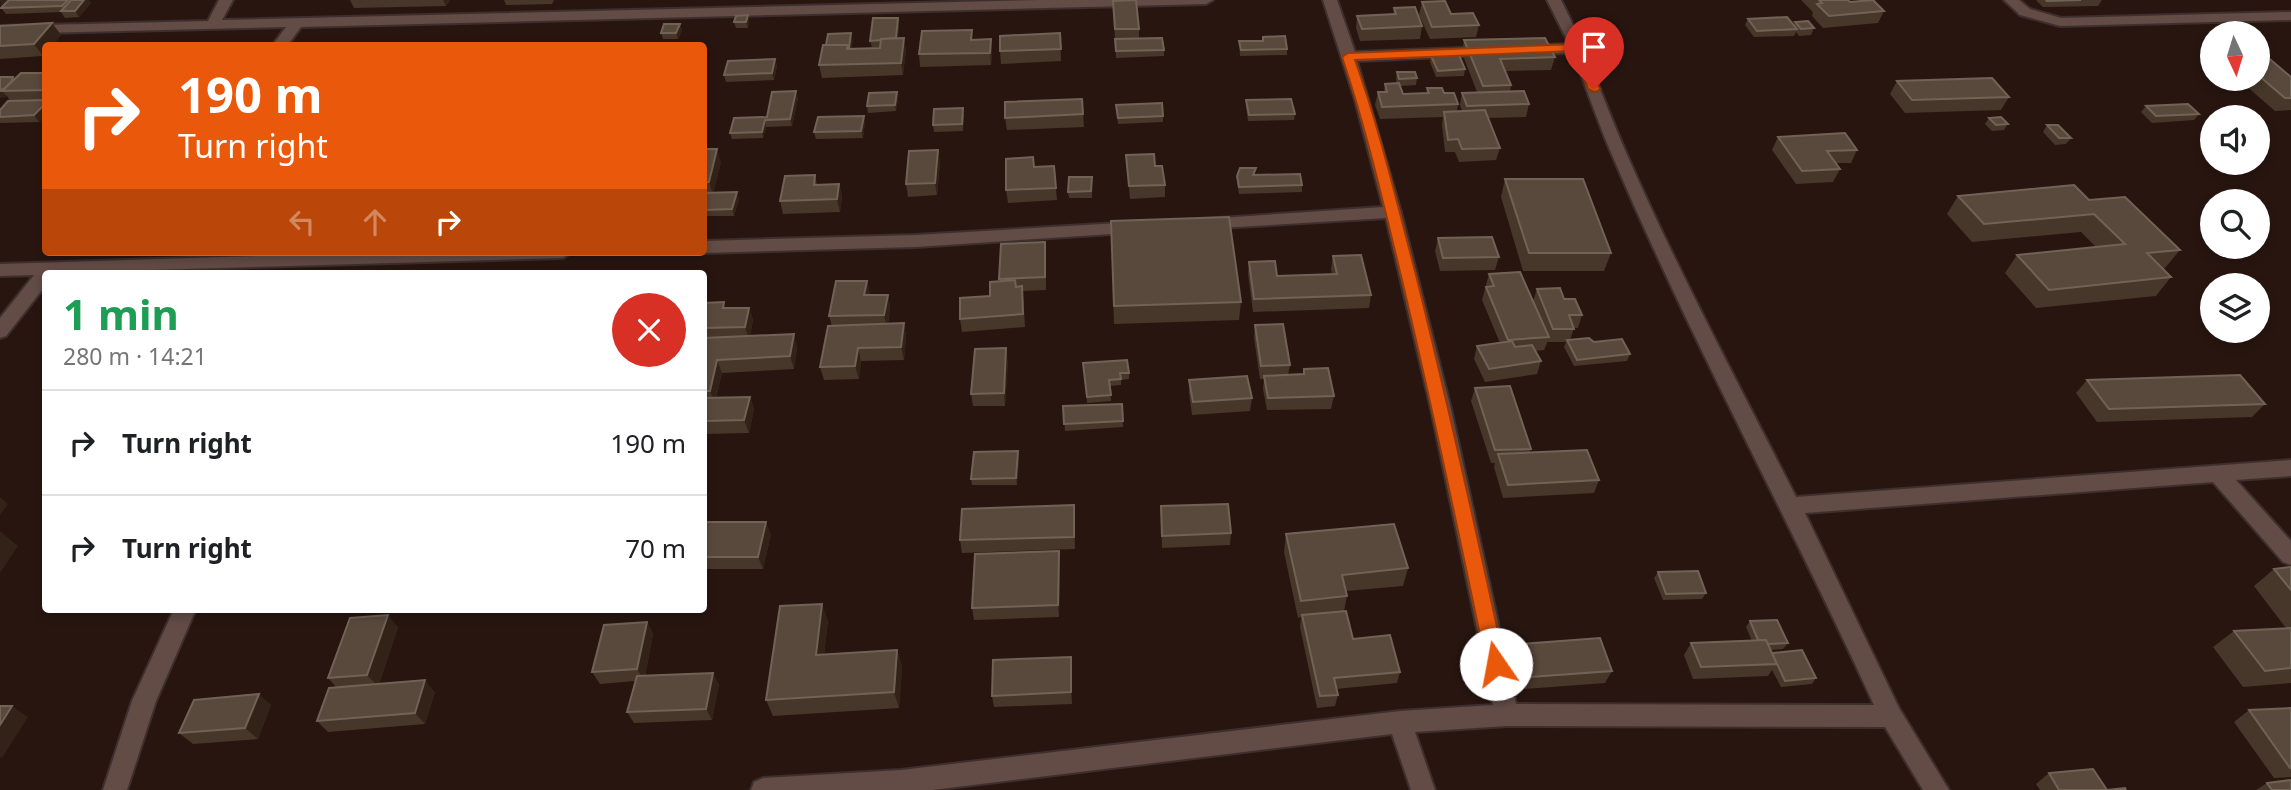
<!DOCTYPE html>
<meta charset="utf-8">
<style>
:root{--surface:#fff;--page:#f2f2f2;--text:#202124;--muted:#757577;--line:#e0e0e0}
body{margin:0;font-family:"Noto Sans",sans-serif;background:var(--page);color:var(--text);height:100vh;display:flex;flex-direction:column;font-size:26px;white-space:nowrap}
*{box-sizing:border-box;margin:0}
p{font-size:23px;color:var(--muted)}
.icon{flex:none;width:38px;height:38px;fill:none;stroke:currentColor;stroke-width:2;stroke-linecap:round;stroke-linejoin:round}
.map{position:relative;flex:1;overflow:hidden}
.side{position:absolute;left:42px;top:270px;width:665px;height:343px;display:flex;flex-direction:column;background:var(--surface);border-radius:7px;box-shadow:0 4px 10px #0003}
.side>*{flex:none}
.top-card{position:absolute;left:42px;top:42px;width:665px;height:214px;border-radius:7px;box-shadow:0 4px 10px #0003;background:#ea580c;color:#fff;overflow:hidden}
.needle{width:46px;rotate:176deg}
.fabs{position:absolute;left:2200px;top:21px;display:grid;gap:14px}
.fabs a{display:grid;place-items:center;width:70px;height:70px;border-radius:50%;background:var(--surface);box-shadow:0 4px 10px #0003;font-size:35px}
.pin{position:absolute;display:grid;place-items:center;width:60px;height:60px;color:#fff;margin:-72px -30px;border-radius:50% 50% 50% 0;rotate:-45deg;box-shadow:0 0 7px #0007}
.pin .icon{rotate:45deg}
.me{position:absolute;width:77px;margin:-38px;rotate:348deg;stroke-linejoin:round;filter:drop-shadow(0 0 5px #0008)}
.turn{display:flex;align-items:center;gap:24px;height:147px;padding:0 21px;font-size:32px}
.turn .icon{width:91px;height:91px;stroke-width:2.5}
.turn b{display:block;font-size:49px;line-height:60px}
.lanes{display:flex;align-items:center;height:66px;padding:0 21px;background:#0003;justify-content:center;gap:35px;direction:ltr}
.lanes .off{opacity:.35}
.round{display:grid;place-items:center;flex:none;width:74px;height:74px;border-radius:37px;background:var(--page)}
.headline{display:flex;align-items:center;justify-content:space-between;height:119px;padding:0 21px}
h1{font-size:42px;font-weight:700;line-height:52px;color:#1e9e55}
ul{padding:0;list-style:none}
li{display:flex;align-items:center;gap:21px;height:105px;padding:0 21px;border-top:2px solid var(--line)}
li div{flex:1}
li b{display:block;font-size:26px}
li em{font-style:normal}
.map>svg:first-child{display:block}
.lines{fill:none;stroke-linecap:round;stroke-linejoin:round}
.minor-casing{stroke:#3d2f2d;stroke-width:4}
.minor{fill:#634b46;fill-rule:evenodd}
.wall{fill:#47372a}
.shaded-wall{fill:#332217}
.building{fill:#59493d;stroke:#716256;stroke-width:2}
.route{fill:#ea580c;stroke:#983908;stroke-width:2}
</style>
<div class="map">
<svg width="2291" height="790" viewBox="0 0 2291 790">
<rect width="100%" height="100%" fill="#281510"/>
<g class="lines">
<defs>
<path id="minor" d="M219 0H233L222 20 1039 0H1213L1206 4 301 27 287 46H272L286 27 0 34V26L208 21Z
M1323 0H1337L1355 52 1487 47 1494 51 1487 55 1357 61 1401 212 1451 409 1516 704 1874 705C1790 521 1692 343 1613 157 1598 123 1586 87 1573 53L1524 54 1517 50 1524 46 1569 44 1547 0H1561C1587 51 1605 105 1628 157 1679 273 1739 385 1796 497L2291 460V476L2236 480 2291 541V565L2283 562 2213 482 1805 513 1899 708 1949 790H1923L1885 727 1507 726 1415 732 1435 790H1411L1392 734 932 790H751L754 782 763 778 901 770 1400 711 1493 705 1431 409 1386 218 1204 229 1196 224 1204 219 1383 207 1355 100Z
M2004 0H2019L2030 9 2061 18 2291 12V20L2060 26 2020 15Z
M1136 222 1142 224 1144 228 1142 232 916 247 704 253 701 252 704 241 916 235Z
M381 252H572L563 258 46 273V285L6 336 0 338V318L34 275 0 276V264Z
M174 609H196L156 701 127 790H103L132 701Z"/>
</defs>
<!-- minor casing -->
<use href="#minor" class="minor-casing"/>
<!-- minor -->
<use href="#minor" class="minor"/>
</g>
<!-- wall -->
<path class="wall" d="M350 0H450L446 6 354 8Z
M504 0H554L552 4 506 5Z
M1801 0H1848L1850 2 1884 11 1878 23 1823 28 1812 16 1813 12Z
M2036 0H2102L2098 6 2043 7Z
M1113 1 1139 29V38L1164 50V56L1116 58Z
M1422 2 1479 25 1476 37 1430 39 1419 15Z
M91 3 79 17 65 18 61 12 6 14 1 8Z
M1394 8 1422 26 1420 39 1360 41 1356 28 1357 16 1393 14Z
M748 15 749 22 748 28H736L734 22Z
M898 18 899 24 898 38 906 50 903 75 822 78 819 65 853 40 851 49 880 48V47H872L870 41Z
M1748 19 1794 25 1795 22 1814 28 1811 35 1799 36 1796 32 1794 36 1754 37 1745 25Z
M52 23 61 35 52 46H46V53L43 56 0 59V26Z
M682 30 678 39H663L661 33Z
M1060 33 1061 61 1001 64 1000 51Z
M1263 37 1287 49V55L1240 56 1239 41H1262Z
M2212 37V56L2204 49Z
M991 39 992 52 991 65 920 67 919 54Z
M1464 40 1555 57 1551 70 1505 71 1511 85 1510 92 1529 104 1526 117 1488 118 1500 148 1496 160 1459 162 1455 152H1445L1442 125 1443 117 1380 119 1375 105 1378 92H1384L1385 84H1397L1396 79 1397 72 1417 78 1416 85 1400 86 1403 94 1426 93 1427 88 1444 93 1458 104 1457 111H1462L1460 105 1462 93 1477 92 1462 53Z
M2258 49 2291 77V110L2275 111 2238 79H2258Z
M1431 56 1465 69 1464 76 1436 77 1430 62Z
M775 59 777 66 774 80 726 82 724 75Z
M46 73V115L39 122 0 123V110L10 101 7 96 0 98V77L14 79Z
M1897 81 2009 97 2001 110 1905 113 1890 94Z
M798 98 792 126 766 127 763 138 732 139 730 133 767 117Z
M898 99 896 111 868 113 867 106Z
M1082 99 1084 127 1007 130 1005 118Z
M1246 100 1295 114 1294 120 1248 121 1246 107Z
M1116 105 1163 116V122L1118 124Z
M2146 106 2199 114 2194 120 2152 123 2141 112Z
M964 114 963 131 934 132 933 125Z
M1989 118 2008 124 2004 130 1992 131 1985 124Z
M865 122 863 138 816 139 814 132Z
M2047 125 2071 138 2066 144 2055 145 2043 132Z
M1778 137 1857 150 1851 163H1836L1840 169 1833 182 1796 184 1772 150Z
M704 149 721 162 713 193 739 199 734 216H704Z
M938 150 940 163 937 195 908 197 906 184Z
M1126 155 1155 166 1165 185V197L1130 199Z
M1054 166 1057 200 1008 203 1006 190Z
M815 175 817 185 839 184 842 196 840 212 783 214 780 201Z
M1255 175 1302 185V192L1239 194 1237 182V176Z
M1092 177V198H1069L1068 192Z
M1505 179 1611 253 1604 271H1523L1501 197Z
M1958 196 2089 200 2180 250 2165 268 2163 269 2171 277 2156 296 2036 308 2005 273 2017 255 2096 247 2081 232 1972 242 1947 214Z
M1111 221 1241 302 1239 320 1114 324Z
M1438 238 1499 257 1495 270 1440 271 1435 251Z
M1001 244 1046 255V290L1023 291 1025 327 962 332 960 319 990 296 1000 281Z
M1333 256 1371 295 1369 308 1253 312 1248 274 1249 262 1277 276 1332 274 1331 269Z
M1489 274 1533 301 1537 289 1564 299 1582 315 1578 328H1574L1570 340 1594 342 1630 354 1627 361 1574 366 1564 347 1566 342H1548V341L1544 350 1535 351 1541 361 1537 374 1485 382 1474 359 1477 346 1500 343 1482 300Z
M867 281 870 295H888L890 308 888 324 904 323 906 336 904 360 861 361 859 379 824 380 820 367 832 326 829 316Z
M704 303 726 308H749L753 320 750 336 797 347 794 369 722 373 716 398 750 397 754 409 749 433 704 434Z
M1255 325 1290 365 1288 375 1334 396 1331 409 1267 410 1263 389 1264 379H1260L1254 338Z
M1008 361 1005 406H973L971 394Z
M1083 363 1129 373V379L1121 380V385L1110 386 1111 401 1087 403Z
M1189 380 1252 398 1250 411 1192 415 1189 393Z
M2087 380 2265 404 2252 417 2097 422 2076 393Z
M1475 388 1531 449 1529 453 1599 480 1594 493 1503 498 1494 467 1495 463H1491L1471 401Z
M1122 404 1123 427 1065 431 1063 406Z
M1019 458 1017 485H972L971 479Z
M1074 505 1075 549 962 553 960 540Z
M1161 506 1231 533 1230 545 1162 548Z
M704 522 771 534 763 569H704Z
M1286 534 1408 568 1403 586 1346 591 1347 596 1344 611 1353 639 1400 672 1397 683 1336 689 1338 695 1335 706 1317 708 1300 627 1301 617 1298 618 1284 552Z
M1060 563 1059 617 974 620 972 608Z
M2291 567V683L2243 687 2213 647 2234 631 2286 628 2254 586 2274 569Z
M1658 572 1706 593 1702 599 1663 600 1654 578Z
M828 620 824 655 897 650 902 667 899 708 773 716 766 700Z
M1750 621 1788 643 1783 649 1770 650 1772 653 1816 678 1812 684 1781 687 1772 670 1768 676 1693 679 1684 655 1691 643 1752 641 1746 627Z
M647 622 653 634 645 676 719 684 712 720 634 723 627 712 635 681 600 684 592 672Z
M398 627 379 684 435 692 425 724 328 732 317 721 337 688 328 678Z
M1519 644 1612 671 1605 683 1525 689 1514 655Z
M1072 668V704L994 707 992 696Z
M271 705 258 739 193 744 179 733Z
M2291 708V777L2274 778 2234 722 2249 710Z
M2049 773 2107 790H2126H2040L2036 784Z
M2267 783 2291 790H2256Z"/>
<!-- shaded-wall -->
<path class="shaded-wall" d="M0 0H7L1 7Z
M84 0H89L91 3 79 17 75 11Z
M443 0H450L446 6Z
M748 15 749 22 748 28 746 22Z
M898 18 899 24 897 46 896 40Z
M52 23 61 35 52 46H46V53L43 56 34 44Z
M680 24 682 30 678 39 676 33Z
M851 33 853 40 850 55 849 48Z
M904 38 906 50 903 75 901 63Z
M991 39 992 52 991 65 990 53Z
M775 59 777 66 774 80 772 73Z
M13 77 18 84 15 91H2L7 96 0 98V90Z
M796 91 798 98 792 126 790 119Z
M897 92 898 99 896 111 895 105Z
M46 103V115L39 122 34 115Z
M864 116 865 122 863 138 861 131Z
M765 120 766 127 763 138 762 132Z
M717 149 721 162 713 195 709 182Z
M938 150 940 163 937 195 935 183Z
M839 184 842 196 840 212 837 199Z
M737 192 739 199 734 216 732 209Z
M867 281 870 294 867 308 864 295Z
M888 295 890 308 887 328 884 315Z
M749 308 753 320 749 340 745 327Z
M904 323 906 336 904 360 901 347Z
M794 334 797 347 794 369 790 356Z
M858 348 861 361 859 379 855 366Z
M1006 348 1008 361 1005 406 1004 393Z
M717 360 722 373 715 403 710 391Z
M750 397 754 409 749 433 744 420Z
M1018 451 1019 458 1017 485 1016 478Z
M0 497 8 504 0 515Z
M766 522 771 534 763 569 758 557Z
M0 531 18 546 0 573Z
M1059 551 1060 563 1059 617 1058 605Z
M822 604 828 620 822 672 816 655Z
M388 615 398 627 378 686 367 675Z
M647 622 653 634 644 681 637 669Z
M897 650 902 667 899 708 894 692Z
M1071 657 1072 668V704L1071 692Z
M713 673 719 684 712 720 706 709Z
M425 680 435 692 425 724 415 713Z
M259 694 271 705 258 739 245 728Z
M12 706 28 717 2 758 0 757V725Z"/>
<!-- building -->
<path class="building" d="M9 0H68L62 6 1 8Z
M71 0H84L75 11H61Z
M1136 0 1139 29H1115L1113 1Z
M1819 0H1848L1850 2 1873 0 1884 11 1829 16 1817 4 1822 3Z
M2046 0H2081L2047 1Z
M1445 1 1451 14 1473 13 1479 25 1432 27 1422 2Z
M1415 7 1422 26 1362 29 1357 16 1396 14 1394 8Z
M748 15 746 22H734L736 16Z
M1787 17 1797 29 1757 31 1748 19Z
M873 18H898L896 38 881 39V40L870 41Z
M1808 21 1814 28 1801 29 1795 22Z
M52 23 34 44 0 46V26Z
M664 24H680L676 33H661Z
M972 30 971 40 991 39 990 53 919 54 922 31Z
M851 33 849 48 848 45H826L828 34Z
M1060 33 1061 49 1000 51V36Z
M1285 36 1287 49 1241 50 1239 41H1263V37Z
M904 38 901 63 819 65 823 45H848L847 49 880 48 881 39Z
M1162 38 1164 50 1116 51 1115 39Z
M1545 38 1555 57 1500 59 1511 85 1483 86 1464 40Z
M2258 49 2291 77V98H2285L2258 75Z
M1459 55 1465 69 1438 71 1431 56Z
M775 59 772 73 724 75 728 61Z
M1397 72H1415L1417 78 1399 79Z
M21 73H46V90L2 91Z
M0 77H13L11 82 4 89 0 90Z
M1992 78 2009 97 1912 100 1897 81Z
M1399 83 1403 94 1429 93 1427 88H1442L1444 93H1454L1458 104 1382 107 1378 92H1387L1385 84Z
M796 91 790 119 765 120 762 132 730 133 734 118 767 117 772 92Z
M1524 91 1529 104 1467 106 1462 93Z
M897 92 895 105 867 106 869 93Z
M1082 99 1083 114 1005 118V102Z
M1291 99 1295 114 1249 115 1246 100Z
M46 100V103L34 115 0 117V110L8 101Z
M1162 103 1163 116 1118 118 1116 105Z
M2188 104 2199 114 2156 116 2146 106Z
M963 108 962 124 933 125 934 109Z
M1485 110 1500 148 1462 149 1458 139 1448 140 1444 112Z
M864 116 861 131 814 132 818 117Z
M2001 117 2008 124 1996 125 1989 118Z
M2047 125H2058L2071 138H2059Z
M1845 133 1857 150 1827 151 1840 169 1802 171 1778 137Z
M704 149H717L709 182 704 183Z
M938 150 935 183 906 184 909 151Z
M1154 154 1155 166H1162L1165 185 1129 186 1126 155Z
M1033 157 1034 167 1054 166 1056 188 1006 190V159Z
M1240 168H1256L1253 175 1300 174 1302 185 1239 187 1237 176Z
M815 175 814 185 839 184 837 199 780 201 785 176Z
M1069 177H1092L1091 191 1068 192Z
M1505 179H1583L1611 253H1529Z
M2074 185 2089 200 2125 197 2180 250 2147 253 2171 277 2049 290 2017 255 2125 244 2094 214 1984 224 1958 196Z
M737 192 732 209 704 210V193Z
M1229 217 1241 302 1114 306 1111 221Z
M1492 237 1499 257 1443 258 1438 238Z
M1045 242V277L999 279 1001 244Z
M1361 255 1371 295 1254 299 1249 262 1275 261 1277 276 1337 274 1333 256Z
M1520 272 1549 337 1508 340 1486 287 1494 286 1489 274Z
M1015 280 1016 287 1022 286 1023 314 960 319V298L990 296V282Z
M836 281H867L864 295H888L884 315 829 316Z
M1560 288 1564 299H1575L1582 315H1569L1574 329H1553L1537 289Z
M724 302 723 308H749L745 327 704 328V303Z
M904 323 901 347 858 348 855 366 820 367 828 326Z
M1283 324 1290 365 1261 366 1255 325Z
M794 334 790 356 717 360 710 391H704V338Z
M1589 338 1594 342 1622 339 1630 354 1577 360 1567 340Z
M1512 341 1515 347 1532 345 1541 361 1489 369 1477 346Z
M1006 348 1004 393 971 394 975 349Z
M1127 360 1129 373H1120L1121 379 1109 380 1111 395 1087 397 1083 363Z
M1328 368 1334 396 1268 398 1264 376 1304 374V369Z
M2240 375 2265 404 2109 409 2087 380Z
M1247 376 1252 398 1193 402 1189 380Z
M1510 386 1531 449 1495 450 1475 388Z
M750 397 744 420 704 421V398Z
M1122 404 1123 421 1064 424 1063 406Z
M1587 450 1599 480 1508 485 1498 454Z
M1018 451 1016 478 971 479 974 452Z
M1228 504 1231 533 1162 536 1161 506Z
M1074 505V537L960 540 962 509Z
M704 522H766L758 557H704Z
M1394 524 1408 568 1342 575 1347 596 1301 601 1286 534Z
M1059 551 1058 605 972 608 975 554Z
M2291 567V590L2274 569Z
M1698 571 1706 593 1666 594 1658 572Z
M822 604 816 655 897 650 894 692 766 700 780 606Z
M1346 611 1353 639 1390 635 1400 672 1334 678 1338 695 1320 696 1302 615Z
M388 615 367 675 328 678 350 618Z
M1777 620 1788 643 1768 644 1766 640H1758L1750 621Z
M647 622 637 669 592 672 604 625Z
M2291 628V668L2265 671 2234 631Z
M1600 638 1612 671 1530 677 1519 644Z
M1766 640 1777 664 1701 667 1691 643Z
M1802 650 1816 678 1785 681 1772 653Z
M1071 657V692L992 696 993 660Z
M713 673 706 709 627 712 637 676Z
M425 680 415 713 317 721 329 688Z
M259 694 245 728 179 733 194 700Z
M0 706H12L0 725Z
M2291 708V768H2290L2249 710Z
M2093 769 2107 790 2125 788 2126 790H2059L2049 773Z
M2291 780V790H2272L2267 783Z"/>
<!-- route -->
<path class="route" d="M1578 44 1584 48 1600 89 1598 91 1594 92 1588 89 1574 51 1355 60C1380 130 1397 203 1416 275 1448 404 1477 534 1505 664L1503 670 1496 673 1489 670 1486 664C1459 534 1432 405 1401 276 1383 202 1366 128 1342 57L1348 53Z"/>
</svg>
<div class="fabs">
<a><svg class="needle" viewBox="-14 -14 28 28"><path d="M0-13l5 13h-10z" fill="#e53935"/><path d="M0 13l5-13h-10z" fill="#757577"/></svg></a>
<a><svg class="icon" aria-label="sound" viewBox="0 0 24 24"><path d="M4 9h4l5-4v14l-5-4H4zM17 9q2 3 0 6"/></svg></a>
<a><svg class="icon" aria-label="search" viewBox="0 0 24 24"><circle cx="10" cy="10" r="6"/><path d="M15 15l6 6"/></svg></a>
<a><svg class="icon" aria-label="layers" viewBox="0 0 24 24"><path d="M12 4l9 5-9 5-9-5zM3 14l9 5 9-5"/></svg></a>
</div>
<div class="pin" style="left:1594px;top:89px;background:#d93025"><svg class="icon" aria-label="arrive" viewBox="0 0 24 24"><path d="M6 21V4h12l-3 4 3 4H6"/></svg></div>
<svg class="me" style="left:1496px;top:664px" viewBox="-20 -20 40 40"><circle r="19" fill="#fff"/><path d="M0-13L10 11 0 6-10 11z" fill="#ea580c"/></svg>
<div class="top-card">
<div class="turn"><svg class="icon" aria-label="right" viewBox="0 0 24 24"><path d="M7 20v-9h11M14 6l5 5-5 5"/></svg><div><b>190 m</b>Turn right</div></div>
<div class="lanes"><svg class="icon off" aria-label="left" viewBox="0 0 24 24"><path d="M17 20v-9H6M10 6l-5 5 5 5"/></svg><svg class="icon off" aria-label="ahead" viewBox="0 0 24 24"><path d="M12 20V5M6 11l6-6 6 6"/></svg><svg class="icon" aria-label="right" viewBox="0 0 24 24"><path d="M7 20v-9h11M14 6l5 5-5 5"/></svg></div>
</div>
<section class="side">
<div class="headline"><div><h1>1 min</h1><p>280 m · 14:21</p></div><a class="round" style="background:#d93025;color:#fff"><svg class="icon" aria-label="close" viewBox="0 0 24 24"><path d="M6 6l12 12M18 6L6 18"/></svg></a></div>
<ul>
<li><svg class="icon" aria-label="right" viewBox="0 0 24 24"><path d="M7 20v-9h11M14 6l5 5-5 5"/></svg><div><b>Turn right</b></div><em>190 m</em></li>
<li><svg class="icon" aria-label="right" viewBox="0 0 24 24"><path d="M7 20v-9h11M14 6l5 5-5 5"/></svg><div><b>Turn right</b></div><em>70 m</em></li>
</ul>
</section>
</div>
